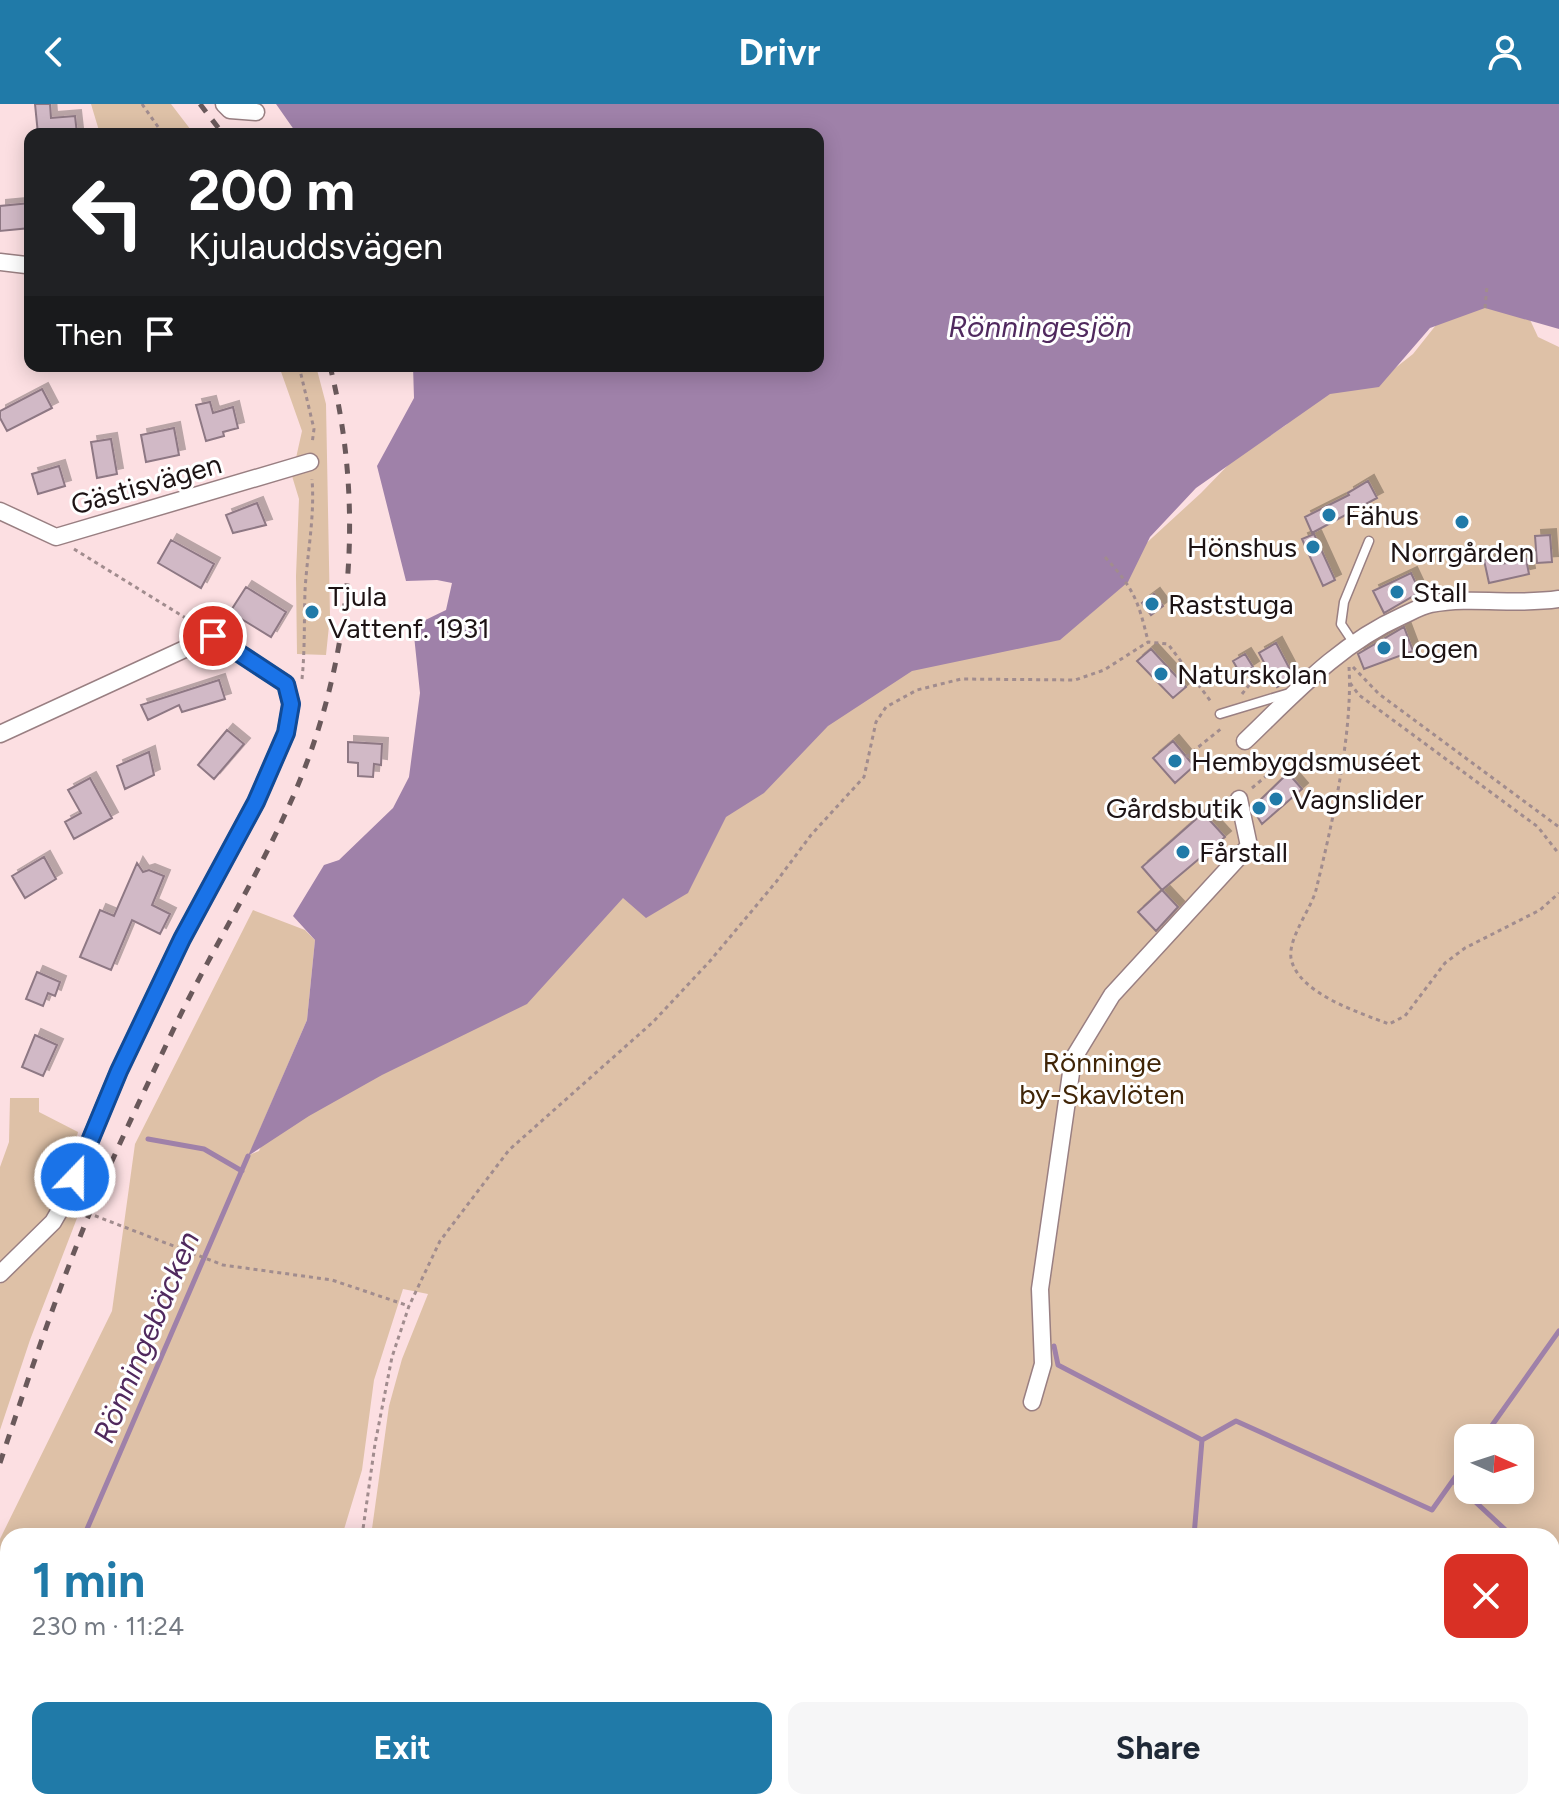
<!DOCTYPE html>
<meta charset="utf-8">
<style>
:root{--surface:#fff;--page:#f6f6f7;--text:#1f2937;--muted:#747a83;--accent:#207aa8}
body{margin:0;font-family:Figtree,sans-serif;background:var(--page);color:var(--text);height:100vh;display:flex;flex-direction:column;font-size:30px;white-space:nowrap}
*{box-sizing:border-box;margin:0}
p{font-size:26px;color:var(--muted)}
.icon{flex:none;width:44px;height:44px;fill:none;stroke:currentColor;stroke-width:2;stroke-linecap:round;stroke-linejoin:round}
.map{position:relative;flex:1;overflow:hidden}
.details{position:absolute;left:0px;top:1424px;width:1560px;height:282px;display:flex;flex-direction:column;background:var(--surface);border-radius:24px 24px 0 0;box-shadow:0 4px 20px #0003}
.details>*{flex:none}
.hud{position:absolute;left:24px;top:24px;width:800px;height:244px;border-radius:16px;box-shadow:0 4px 20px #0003;background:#202124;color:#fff;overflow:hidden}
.needle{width:52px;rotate:93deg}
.tools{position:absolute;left:1454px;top:1320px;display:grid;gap:16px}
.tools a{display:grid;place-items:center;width:80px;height:80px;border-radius:16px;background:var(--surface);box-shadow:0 4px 20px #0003;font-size:40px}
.pin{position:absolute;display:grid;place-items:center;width:68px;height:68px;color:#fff;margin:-34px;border:4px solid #fff;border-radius:50%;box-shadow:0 2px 8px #0007}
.me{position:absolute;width:88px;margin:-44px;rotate:22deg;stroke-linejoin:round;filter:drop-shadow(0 0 6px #0008)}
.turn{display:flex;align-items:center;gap:28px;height:168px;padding:0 32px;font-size:36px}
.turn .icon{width:104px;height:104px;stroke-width:2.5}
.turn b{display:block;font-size:56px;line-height:68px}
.then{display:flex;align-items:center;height:76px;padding:0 32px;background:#0003;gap:16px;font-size:30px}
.round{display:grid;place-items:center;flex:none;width:84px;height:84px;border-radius:16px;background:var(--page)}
.head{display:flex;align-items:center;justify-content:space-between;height:136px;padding:0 32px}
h1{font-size:48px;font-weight:700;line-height:60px;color:var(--accent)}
.button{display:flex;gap:16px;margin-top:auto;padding:16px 32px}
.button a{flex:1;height:92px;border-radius:16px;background:var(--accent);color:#fff;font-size:32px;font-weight:700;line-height:92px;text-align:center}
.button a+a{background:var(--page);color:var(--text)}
header{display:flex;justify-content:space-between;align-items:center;height:104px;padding:0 32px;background:var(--accent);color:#fff;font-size:36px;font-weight:700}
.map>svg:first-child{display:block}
.green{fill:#dec1a7;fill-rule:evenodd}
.water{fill:#9f81a9}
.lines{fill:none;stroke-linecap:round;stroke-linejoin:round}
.stream{stroke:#9f81a9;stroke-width:5}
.building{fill:#d1b9c6;stroke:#8e7884;stroke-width:2;filter:url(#shadow)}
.lane-casing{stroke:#997f82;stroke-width:11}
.street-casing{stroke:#997f82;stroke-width:19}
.path{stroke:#a18c8e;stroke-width:3;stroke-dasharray:4 4;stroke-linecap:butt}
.lane{stroke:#fff;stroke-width:8}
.street{stroke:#fff;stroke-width:16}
.rail{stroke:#6a595b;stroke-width:5;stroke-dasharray:10 10;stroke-linecap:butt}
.route-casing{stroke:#114b97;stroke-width:20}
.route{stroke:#1a73e8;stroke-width:14}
.poi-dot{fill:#207aa8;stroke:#fff;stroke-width:3}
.labels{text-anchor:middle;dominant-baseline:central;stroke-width:6;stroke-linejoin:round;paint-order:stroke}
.street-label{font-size:28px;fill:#1d1314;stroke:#fff}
.poi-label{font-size:28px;fill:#1d1314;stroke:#fff;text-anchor:start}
.park-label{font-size:28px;fill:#402507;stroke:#fff}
.water-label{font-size:30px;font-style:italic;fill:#50295e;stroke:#fff}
</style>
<header><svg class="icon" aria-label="back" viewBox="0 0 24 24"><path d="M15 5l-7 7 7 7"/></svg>Drivr<svg class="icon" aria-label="person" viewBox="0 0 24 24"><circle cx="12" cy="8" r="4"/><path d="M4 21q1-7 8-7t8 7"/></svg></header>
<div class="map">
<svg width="1559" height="1705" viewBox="0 0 1559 1705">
<defs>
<filter id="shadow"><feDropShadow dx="6" dy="-6" stdDeviation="0" flood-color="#0004"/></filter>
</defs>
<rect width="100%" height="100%" fill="#fcdfe2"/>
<!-- green -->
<path class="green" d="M91 0H171L194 30H100Z
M1495 196 1526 207 1538 233 1559 243V1705H344L347 1698H1552V1432H371L389 1302 402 1255 428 1190 403 1185 374 1276 362 1366 342 1432H8V1698H325L321 1705H0V1435L112 1207 135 1040 253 806 305 826 315 836 307 916 249 1051 259 1047 273 1014 719 717 881 575 1089 511 1094 506 1113 475 1141 444 1201 389 1234 355 1286 321 1299 303 1329 280 1394 265 1413 250 1440 216ZM1468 1334H1520V1386H1468Z
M279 262H316L326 300 330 512 326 551 297 550 296 472 299 395 292 372 302 327Z
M10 994H39V1008L78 1028 63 1087 54 1105 0 1158V1063L9 1038Z
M65 1109H79L30 1236 0 1326V1180L46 1134Z"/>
<!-- water -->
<path class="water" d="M276 0H1559V225L1485 204 1430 224 1379 283 1330 290 1196 384 1150 433 1128 478 1060 536 912 567 828 622 764 689 726 713 688 789 646 814 623 794 527 900 382 971 309 1012 248 1052 307 916 315 836 293 812 324 761 339 756 393 704 409 673 420 589 413 522 446 506 452 479 437 476 406 477 377 362 414 294 413 262H818V30H297Z"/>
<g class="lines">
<!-- stream -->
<path class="stream" d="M148 1035 204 1045 242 1067
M1054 1242 1058 1261 1202 1336 1194 1432
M1483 1334 1559 1227
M1202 1336 1236 1317 1432 1406 1468 1355
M1453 1377 1512 1432
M84 1432 248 1052
M1552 1467 1559 1472
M0 1627 8 1609
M1357 1698 1362 1705"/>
</g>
<!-- building -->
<path class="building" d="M35 0H50L51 14 75 12 77 30H38Z
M30 99V124L0 127V102Z
M42 285 52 304 7 327 0 314V307Z
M210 298 213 309 233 303 238 324 223 328 224 332 206 337 196 301Z
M174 324 179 351 146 358 141 331Z
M111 335 117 370 97 374 91 338Z
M59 362 65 382 38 390 32 370Z
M1368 377 1377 394 1312 429 1305 413 1349 391 1348 389Z
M257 399 266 421 233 429 226 411Z
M1314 430 1335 476 1323 482 1302 435Z
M1550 431 1552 458 1537 459 1535 432Z
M171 436 214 460 201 484 158 459Z
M1500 453 1501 460 1526 455 1529 470 1489 479 1484 456Z
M1411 469 1420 488 1384 509 1373 487Z
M246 483 286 508 271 533 230 508Z
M1154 490 1163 502 1151 511 1142 499Z
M1404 523 1413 547 1364 565 1358 550Z
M1276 539 1294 573 1277 583 1259 549Z
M1151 545 1186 583 1173 594 1137 557Z
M1245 550 1253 563 1241 571 1233 557Z
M219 576 225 595 182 608 179 601 148 616 141 601Z
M227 626 244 640 214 675 198 661Z
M1173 637 1194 662 1175 679 1153 654Z
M348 638 382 640 381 661 374 660 373 673 358 672V659L348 658Z
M149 648 154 671 125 685 117 662Z
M1288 669 1302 685 1262 720 1252 704Z
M90 674 112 714 74 735 65 718 81 709 68 686Z
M1203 709 1225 733 1162 786 1142 763Z
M44 753 56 775 25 794 12 772Z
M137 759 143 768 149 766 164 772 152 801 170 810 160 830 132 816 111 866 80 853 100 806 114 812Z
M1162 786 1178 803 1156 827 1138 808Z
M37 868 60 878 55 892 48 889 43 902 26 895Z
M35 931 57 941 43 972 22 963Z"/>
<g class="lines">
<defs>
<path id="lane" d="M1353 538 1341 520 1344 498 1369 437
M1220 610 1286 590"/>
<path id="street" d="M224 0 230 6 256 8
M0 158 26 161 30 159
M0 407 56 433 310 358
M0 630 213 532 286 580 291 600 286 629 256 698 182 835 119 967 64 1099 53 1118 0 1170
M1245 637C1294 590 1339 540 1402 512 1411 508 1421 502 1431 500 1473 492 1516 502 1559 495
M1032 1298 1043 1260 1040 1185 1073 955 1112 891 1249 742 1239 695"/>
</defs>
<!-- lane casing -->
<use href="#lane" class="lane-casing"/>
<!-- street casing -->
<use href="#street" class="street-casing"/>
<!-- path -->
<path class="path" d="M142 0 163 30
M1485 204 1487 182
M299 262 314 325 312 340
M74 445 197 521
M1105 453C1134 485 1138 496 1148 537
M1349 563C1353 629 1332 721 1316 786 1311 805 1288 834 1291 854 1297 889 1360 909 1389 920L1405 912 1445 859 1465 844 1540 806 1559 789
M1353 563 1379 590 1559 723
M302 575C305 546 304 517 305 487 307 450 315 413 312 375
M1350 579 1359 591 1538 723 1559 750
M1242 590 1257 571 1267 565
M1186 653 1222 624
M1252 684 1271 668 1256 650
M80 1106 223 1161 332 1176 409 1202
M362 1432 375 1340 392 1253 409 1202 440 1137 509 1046 653 918 710 857 776 778 811 731 864 673 876 618 886 603 917 586 961 575 1075 576 1104 566 1148 538 1168 540 1212 599
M335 1705 337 1698"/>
<!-- lane -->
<use href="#lane" class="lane"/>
<!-- street -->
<use href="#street" class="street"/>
<!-- rail -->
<path class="rail" d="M200 0 223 30
M0 1359C28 1275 56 1191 90 1108 114 1050 141 994 168 937 204 859 251 785 287 706 351 568 367 409 330 262"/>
</g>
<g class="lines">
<defs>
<path id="route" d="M75 1073 119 967 182 835 256 698 286 629 291 600 286 580 213 532"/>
</defs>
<!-- route casing -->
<use href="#route" class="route-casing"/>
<!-- route -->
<use href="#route" class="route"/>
</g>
<!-- markers -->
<g class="poi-dot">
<circle cx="1329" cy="411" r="8"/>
<circle cx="1462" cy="418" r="8"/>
<circle cx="1313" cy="443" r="8"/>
<circle cx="1397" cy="488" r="8"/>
<circle cx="1152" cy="500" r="8"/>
<circle cx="312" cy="508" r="8"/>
<circle cx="1384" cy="544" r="8"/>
<circle cx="1161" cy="570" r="8"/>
<circle cx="1175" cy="657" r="8"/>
<circle cx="1276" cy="695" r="8"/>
<circle cx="1259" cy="704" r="8"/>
<circle cx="1183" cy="748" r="8"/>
</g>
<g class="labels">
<!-- street labels -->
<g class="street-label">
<text transform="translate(146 380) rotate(-16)">Gästisvägen</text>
</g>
<!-- poi labels -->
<g class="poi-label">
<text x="1345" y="411">Fähus</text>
<text x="1297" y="443" text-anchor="end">Hönshus</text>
<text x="1462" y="448" text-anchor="middle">Norrgården</text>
<text x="1413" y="488">Stall</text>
<text x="328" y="492">Tjula<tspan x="328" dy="32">Vattenf. 1931</tspan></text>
<text x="1168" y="500">Raststuga</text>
<text x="1400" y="544">Logen</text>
<text x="1177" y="570">Naturskolan</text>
<text x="1191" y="657">Hembygdsmuséet</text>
<text x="1292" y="695">Vagnslider</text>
<text x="1243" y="704" text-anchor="end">Gårdsbutik</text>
<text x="1199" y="748">Fårstall</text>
</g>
<!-- park labels -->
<g class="park-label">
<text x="1102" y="958">Rönninge<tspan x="1102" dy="32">by-Skavlöten</tspan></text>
</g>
<!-- water labels -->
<g class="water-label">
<text x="1040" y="222">Rönningesjön</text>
<text transform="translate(146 1233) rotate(-67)">Rönningebäcken</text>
</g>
</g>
</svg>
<div class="tools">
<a><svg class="needle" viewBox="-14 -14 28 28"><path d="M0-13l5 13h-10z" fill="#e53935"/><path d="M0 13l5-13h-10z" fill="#747a83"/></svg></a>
</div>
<div class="pin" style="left:213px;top:532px;background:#d93025"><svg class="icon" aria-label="arrive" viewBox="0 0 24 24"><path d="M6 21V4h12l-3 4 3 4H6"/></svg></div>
<svg class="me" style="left:75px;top:1073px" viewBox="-20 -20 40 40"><circle r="17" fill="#1a73e8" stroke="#fff" stroke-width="3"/><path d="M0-11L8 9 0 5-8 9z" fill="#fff"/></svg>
<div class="hud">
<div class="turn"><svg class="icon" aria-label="left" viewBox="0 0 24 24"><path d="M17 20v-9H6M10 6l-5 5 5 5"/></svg><div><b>200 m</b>Kjulauddsvägen</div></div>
<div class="then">Then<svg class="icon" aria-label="arrive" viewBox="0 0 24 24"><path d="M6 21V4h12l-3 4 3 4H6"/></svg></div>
</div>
<section class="details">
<div class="head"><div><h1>1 min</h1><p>230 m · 11:24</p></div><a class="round" style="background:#d93025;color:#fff"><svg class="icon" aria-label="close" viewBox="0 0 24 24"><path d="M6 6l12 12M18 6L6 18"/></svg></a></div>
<div class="button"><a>Exit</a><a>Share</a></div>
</section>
</div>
